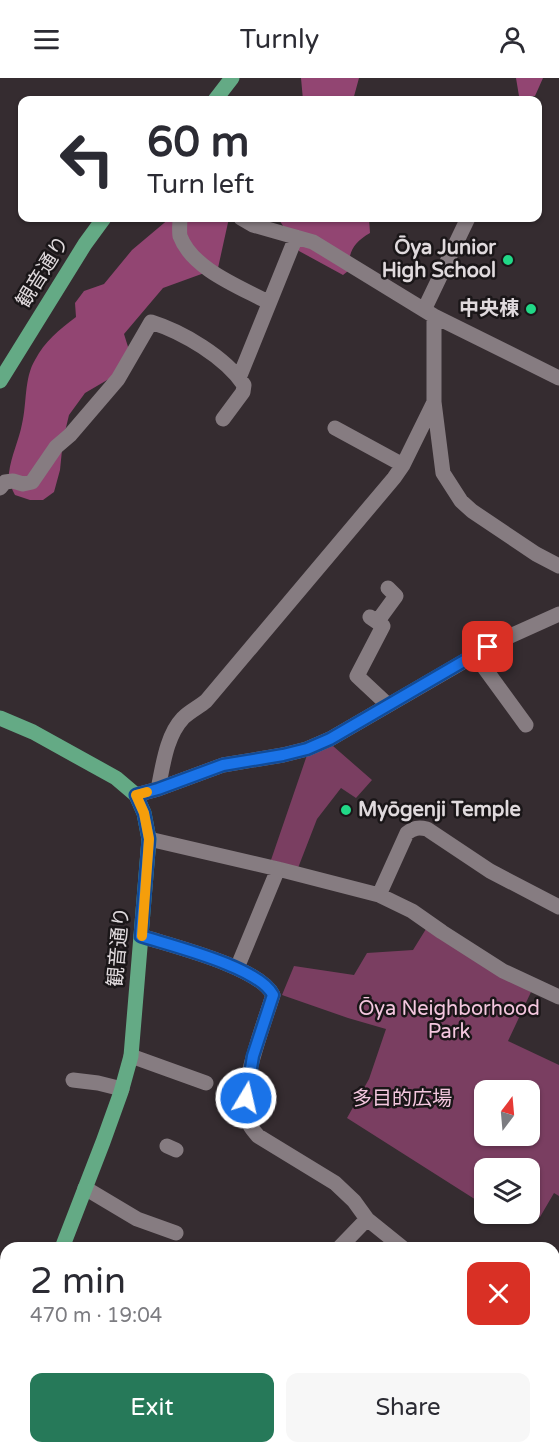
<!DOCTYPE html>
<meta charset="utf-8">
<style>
:root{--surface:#fff;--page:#f7f7f7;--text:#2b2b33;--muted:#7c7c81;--accent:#267959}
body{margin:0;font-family:"Varela Round","Noto Sans JP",sans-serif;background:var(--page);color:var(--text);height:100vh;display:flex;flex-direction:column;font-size:22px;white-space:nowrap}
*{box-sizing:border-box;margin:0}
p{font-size:20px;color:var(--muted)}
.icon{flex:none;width:33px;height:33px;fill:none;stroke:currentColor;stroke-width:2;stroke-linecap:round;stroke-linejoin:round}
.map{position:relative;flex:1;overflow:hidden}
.drawer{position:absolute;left:0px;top:1164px;width:560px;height:212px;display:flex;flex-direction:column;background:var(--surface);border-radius:18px 18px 0 0;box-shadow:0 2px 4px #0004}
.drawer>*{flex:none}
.top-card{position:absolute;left:18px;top:18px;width:524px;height:126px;border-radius:12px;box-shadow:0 2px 4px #0004;background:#fff;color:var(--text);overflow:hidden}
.needle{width:39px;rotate:16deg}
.controls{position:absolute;left:474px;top:1002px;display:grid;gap:12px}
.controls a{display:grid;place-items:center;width:66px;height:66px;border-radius:12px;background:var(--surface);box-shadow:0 2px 4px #0004;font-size:30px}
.pin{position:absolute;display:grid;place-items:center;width:51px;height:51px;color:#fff;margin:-26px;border-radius:12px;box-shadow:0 3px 9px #0006}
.me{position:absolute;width:66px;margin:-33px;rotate:9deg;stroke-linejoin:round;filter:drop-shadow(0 0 4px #0008)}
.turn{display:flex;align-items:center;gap:21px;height:126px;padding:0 30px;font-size:27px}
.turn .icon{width:78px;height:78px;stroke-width:2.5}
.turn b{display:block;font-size:42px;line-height:51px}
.round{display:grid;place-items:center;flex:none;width:63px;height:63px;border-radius:12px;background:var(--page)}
.summary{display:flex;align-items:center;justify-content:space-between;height:102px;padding:0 30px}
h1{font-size:36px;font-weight:600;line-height:45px}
.button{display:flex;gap:12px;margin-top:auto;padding:12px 30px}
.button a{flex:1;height:69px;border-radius:12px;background:var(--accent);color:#fff;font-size:24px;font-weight:600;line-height:69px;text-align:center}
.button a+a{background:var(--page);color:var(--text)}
header{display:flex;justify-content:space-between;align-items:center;height:78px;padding:0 30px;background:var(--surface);font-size:27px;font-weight:600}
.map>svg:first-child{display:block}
.green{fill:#7a3e61;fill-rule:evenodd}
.forest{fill:#924572}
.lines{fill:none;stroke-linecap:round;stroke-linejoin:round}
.minor{stroke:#867c81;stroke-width:15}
.major{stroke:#64aa85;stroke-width:15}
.route-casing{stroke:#114b97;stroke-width:15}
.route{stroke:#1a73e8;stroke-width:10}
.slow{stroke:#f59e0b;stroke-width:10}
.poi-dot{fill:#21d887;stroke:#1a1618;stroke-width:2}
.labels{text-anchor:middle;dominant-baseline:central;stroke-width:5;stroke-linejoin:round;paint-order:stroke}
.poi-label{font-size:20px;font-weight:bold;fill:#e0dadd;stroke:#1a1618;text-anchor:end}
.street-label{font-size:20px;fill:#e0dadd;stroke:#1a1618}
.park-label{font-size:20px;fill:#f4c7df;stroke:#1a1618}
</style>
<header><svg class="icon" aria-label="menu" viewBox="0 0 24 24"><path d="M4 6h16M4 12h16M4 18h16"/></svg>Turnly<svg class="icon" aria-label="person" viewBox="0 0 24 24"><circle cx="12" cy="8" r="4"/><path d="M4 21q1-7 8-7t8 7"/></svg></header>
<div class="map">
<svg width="559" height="1375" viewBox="0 0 559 1375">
<rect width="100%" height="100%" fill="#352c30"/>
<!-- green -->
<path class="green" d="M333 668 372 702 356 720 341 710 317 741 298 790 271 782 307 677Z
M426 851 531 914 508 963 559 987V1118L554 1115 540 1139 530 1134V1090H484V1127L347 1040 369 1001 386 951 348 940 282 917 294 888 354 897 367 875 413 872ZM484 1012H530V1058H484Z"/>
<!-- forest -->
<path class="forest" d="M301 0H359L353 22H303Z
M516 0H543L535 18H519Z
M170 140H229L218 190 163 210 124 256 129 272 114 298 85 315 69 337 63 362 60 392 54 414 43 422H30L15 417C11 409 8 404 9 395 11 378 19 362 22 346 27 326 24 300 35 282 45 263 59 252 76 239L75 225 84 213 104 206 132 172Z
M278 140H369L370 155C353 165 349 173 348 193L343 197 299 173Z"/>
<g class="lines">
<!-- minor -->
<path class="minor" d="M180 140C180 145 179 153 180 158 192 191 240 209 268 224
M241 140 253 147 313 164 434 238 559 300
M424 232 468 140
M434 238V324L443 395 461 423 472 433 536 476 559 488
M239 300 296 159
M335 350 403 387
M0 410 5 404 13 403 23 406 32 404 56 369 70 357 118 301 151 244C183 254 225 279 244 307L243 314 223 341
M370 539 383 548 357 598 388 627
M377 544 396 518 388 510
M475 577 526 647
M158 711C163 688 166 658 183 640 190 633 199 629 206 623L394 400 403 387 434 324
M136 717 158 711 223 687 283 677 307 671 330 661 499 563 559 536
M149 761 278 791 379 817 412 833 442 854 503 893 559 919
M379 817 407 755C414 750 418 749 427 751L490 793 559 829
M141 858C172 868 259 889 273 917 264 946 239 1010 246 1038 248 1046 252 1051 258 1058L335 1105 354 1123 367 1141 403 1170
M237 890 278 791
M131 978 206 1005
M73 1002 98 1005 122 1011
M167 1068 176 1072
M85 1110 137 1141 176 1155
M339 1170 367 1141
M554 1188 559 1185
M0 1213 6 1218
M497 1370V1375
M430 1375 435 1370"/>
<!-- major -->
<path class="major" d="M215 22 232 0
M0 303 85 166 104 140
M0 640 33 654 116 700 136 717 144 735 149 761 131 978 121 1014 103 1064 62 1170
M180 1370 188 1375"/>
</g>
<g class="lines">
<defs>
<path id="route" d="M246 1020 253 978 273 917C259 889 172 868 141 858L149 761 144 735 136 717 158 711 223 687 283 677 307 671 330 661 488 569"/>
</defs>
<!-- route casing -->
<use href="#route" class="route-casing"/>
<!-- route -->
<use href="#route" class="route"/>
<!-- slow -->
<path class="slow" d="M142 858 149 761 144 735 136 717 147 714"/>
</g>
<!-- markers -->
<g class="poi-dot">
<circle cx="508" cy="182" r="6"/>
<circle cx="531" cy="231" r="6"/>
<circle cx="346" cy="732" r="6"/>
</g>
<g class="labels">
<!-- poi labels -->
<g class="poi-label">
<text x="496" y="170">Ōya Junior<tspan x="496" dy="23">High School</tspan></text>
<text x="519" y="231">中央棟</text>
<text x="358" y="732" text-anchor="start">Myōgenji Temple</text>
</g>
<!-- street labels -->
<g class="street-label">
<text transform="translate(43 194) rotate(-58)">観音通り</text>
<text transform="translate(119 869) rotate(-85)">観音通り</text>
</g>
<!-- park labels -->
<g class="park-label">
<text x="449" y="931">Ōya Neighborhood<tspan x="449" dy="23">Park</tspan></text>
<text x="402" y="1021">多目的広場</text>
</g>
</g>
</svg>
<div class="controls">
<a><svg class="needle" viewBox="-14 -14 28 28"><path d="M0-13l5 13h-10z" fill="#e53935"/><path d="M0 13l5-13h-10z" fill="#7c7c81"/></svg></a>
<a><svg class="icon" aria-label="layers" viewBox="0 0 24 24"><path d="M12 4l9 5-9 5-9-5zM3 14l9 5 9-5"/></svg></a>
</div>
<div class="pin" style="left:488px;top:569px;background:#d93025"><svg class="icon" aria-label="arrive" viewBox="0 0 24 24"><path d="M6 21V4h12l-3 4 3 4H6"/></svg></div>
<svg class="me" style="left:246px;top:1020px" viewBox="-20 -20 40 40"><circle r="17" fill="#1a73e8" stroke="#fff" stroke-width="3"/><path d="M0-11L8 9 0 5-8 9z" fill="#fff"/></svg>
<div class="top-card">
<div class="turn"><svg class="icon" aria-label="left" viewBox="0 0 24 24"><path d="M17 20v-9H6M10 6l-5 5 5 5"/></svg><div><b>60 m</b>Turn left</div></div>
</div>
<section class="drawer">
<div class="summary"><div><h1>2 min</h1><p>470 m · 19:04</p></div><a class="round" style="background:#d93025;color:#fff"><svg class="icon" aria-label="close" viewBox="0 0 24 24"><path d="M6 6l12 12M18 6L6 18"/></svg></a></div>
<div class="button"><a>Exit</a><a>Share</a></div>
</section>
</div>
